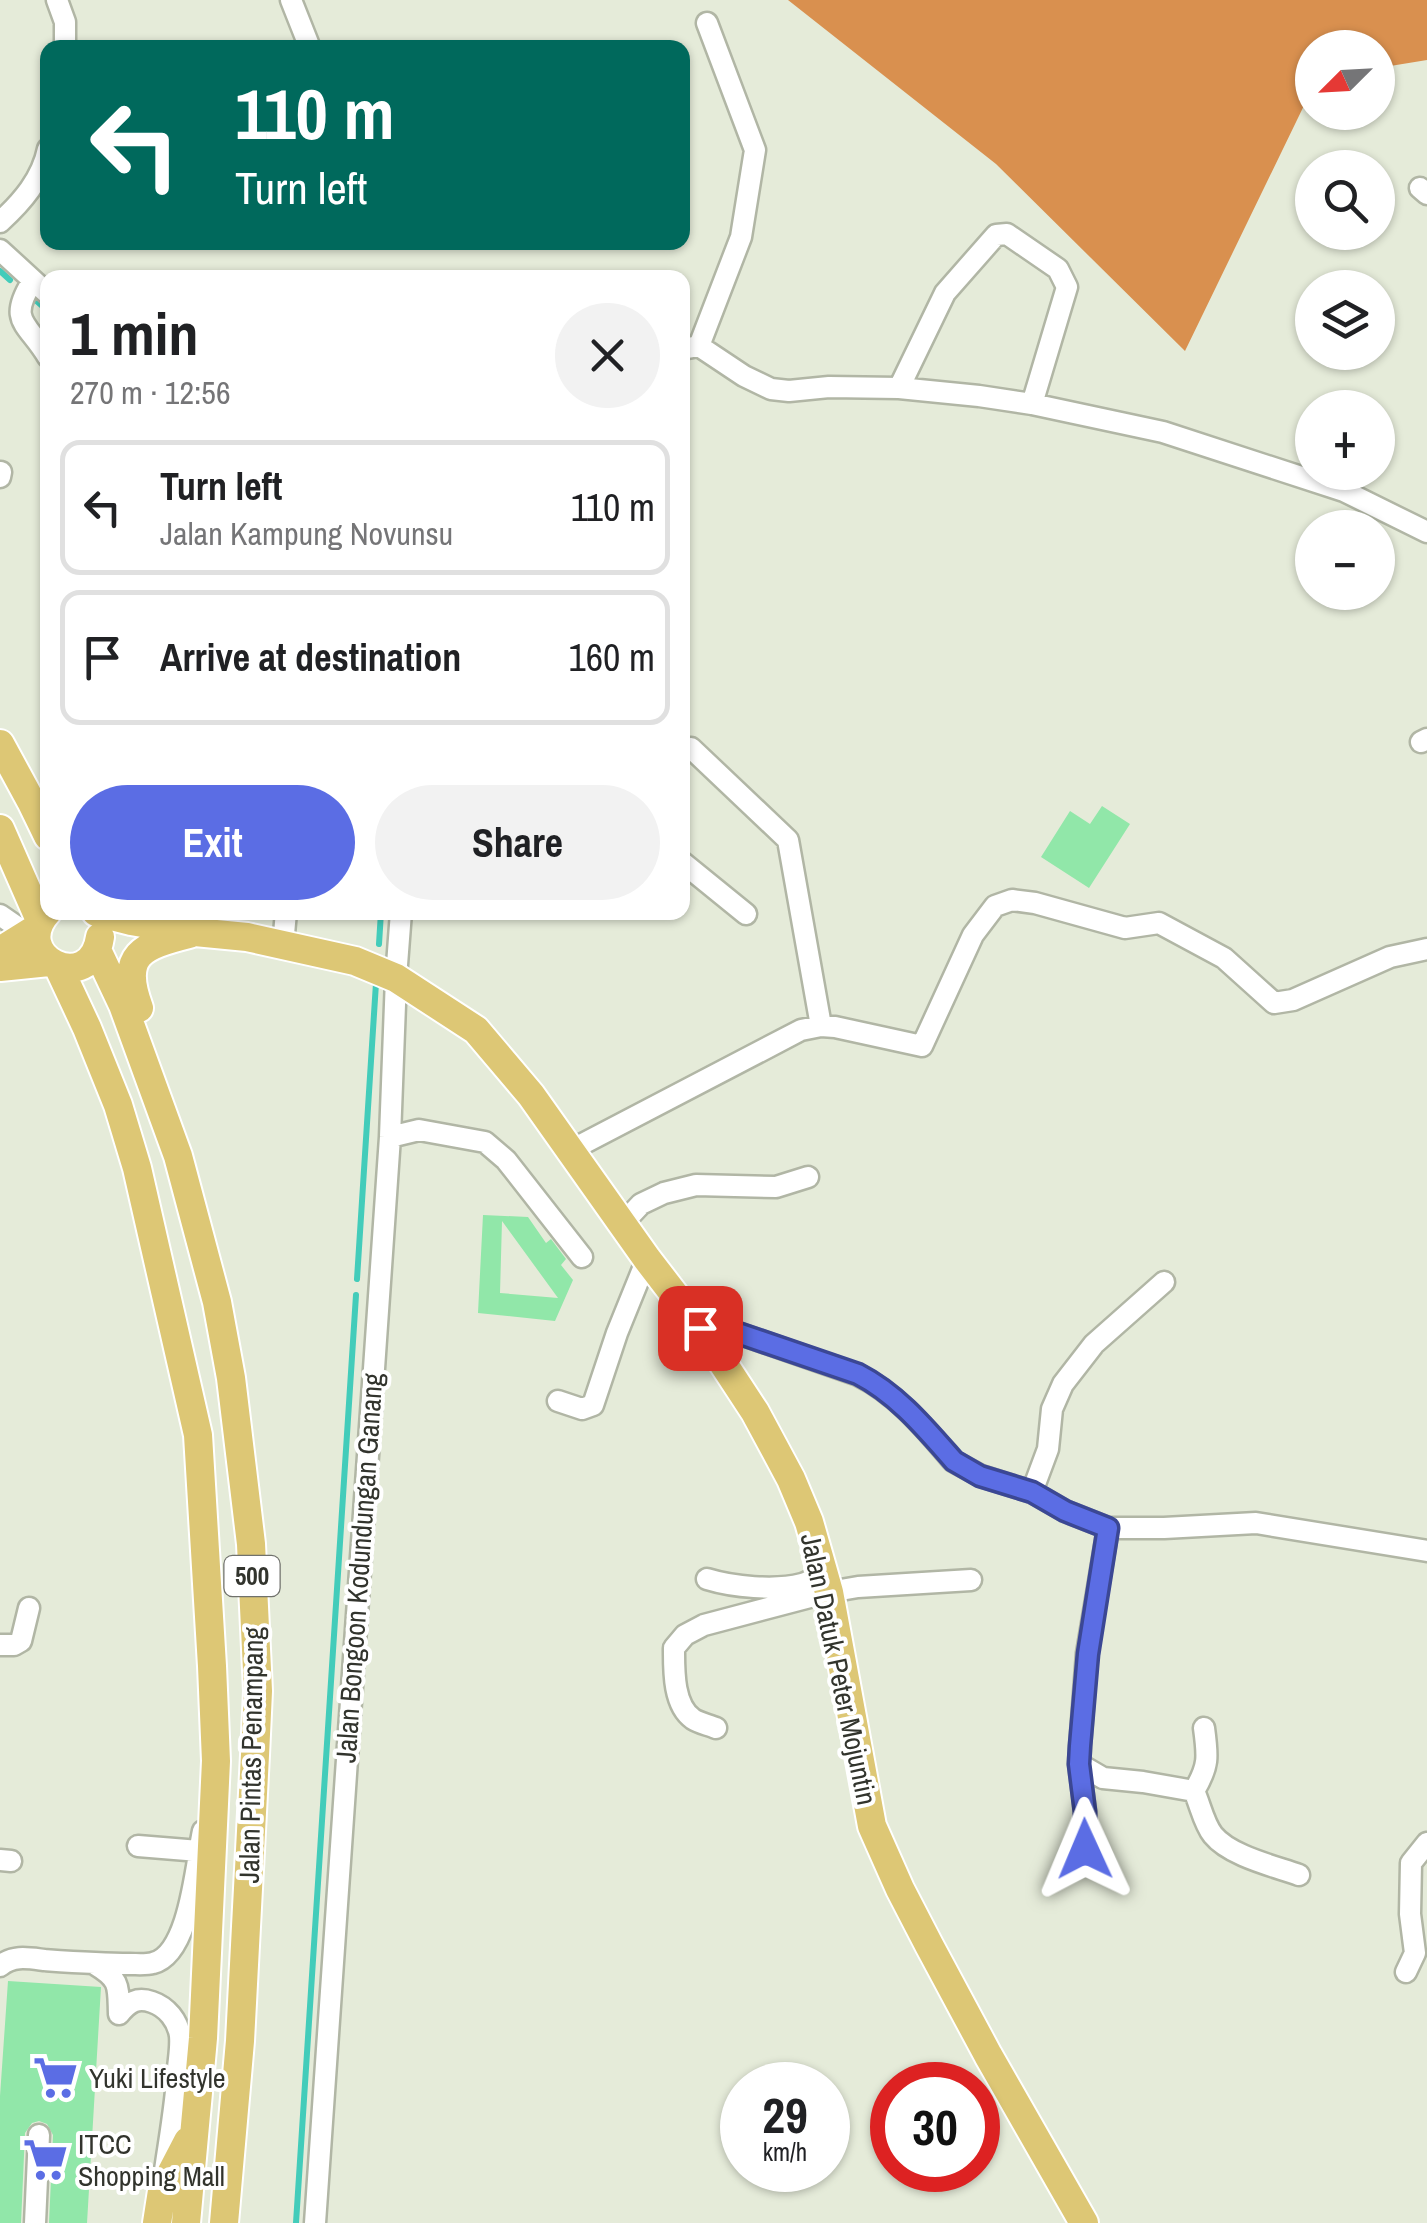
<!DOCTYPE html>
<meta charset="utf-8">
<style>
:root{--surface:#fff;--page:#f2f2f2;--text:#202124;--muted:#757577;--line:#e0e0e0;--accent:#5b6de4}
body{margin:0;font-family:"Archivo Narrow",sans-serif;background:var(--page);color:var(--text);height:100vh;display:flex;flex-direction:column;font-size:38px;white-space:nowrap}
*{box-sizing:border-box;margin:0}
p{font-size:32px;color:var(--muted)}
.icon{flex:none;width:55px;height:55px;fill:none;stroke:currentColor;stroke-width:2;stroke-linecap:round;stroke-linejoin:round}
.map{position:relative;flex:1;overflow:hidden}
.details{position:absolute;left:40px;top:270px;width:650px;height:650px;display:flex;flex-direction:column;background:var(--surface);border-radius:20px;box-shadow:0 2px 8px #0004}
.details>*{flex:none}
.guide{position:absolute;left:40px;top:40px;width:650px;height:210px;border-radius:20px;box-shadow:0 2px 8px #0004;background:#00695c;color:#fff;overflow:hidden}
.needle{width:65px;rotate:246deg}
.fabs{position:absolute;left:1295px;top:30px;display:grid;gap:20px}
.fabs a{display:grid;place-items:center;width:100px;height:100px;border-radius:50%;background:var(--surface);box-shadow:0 2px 8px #0004;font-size:50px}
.speed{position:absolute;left:720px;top:2062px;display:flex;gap:20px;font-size:50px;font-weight:700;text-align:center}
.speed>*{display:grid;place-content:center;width:130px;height:130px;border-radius:50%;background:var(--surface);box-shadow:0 2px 8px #0004;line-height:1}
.speed small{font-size:25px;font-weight:400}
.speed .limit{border:15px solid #d22;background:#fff;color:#111}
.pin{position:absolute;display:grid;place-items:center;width:85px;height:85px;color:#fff;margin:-42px;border-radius:20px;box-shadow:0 5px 15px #0006}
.me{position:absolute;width:110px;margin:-55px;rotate:359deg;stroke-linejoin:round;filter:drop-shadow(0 0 8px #0008)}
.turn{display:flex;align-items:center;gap:35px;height:210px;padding:0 30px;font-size:45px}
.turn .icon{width:130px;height:130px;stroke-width:2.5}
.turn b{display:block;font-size:70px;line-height:85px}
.round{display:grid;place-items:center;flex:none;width:105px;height:105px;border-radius:52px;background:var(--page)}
.headline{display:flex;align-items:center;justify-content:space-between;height:170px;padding:0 30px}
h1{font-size:60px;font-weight:700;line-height:75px}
.action{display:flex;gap:20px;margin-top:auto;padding:20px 30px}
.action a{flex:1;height:115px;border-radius:60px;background:var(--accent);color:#fff;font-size:40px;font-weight:700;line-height:115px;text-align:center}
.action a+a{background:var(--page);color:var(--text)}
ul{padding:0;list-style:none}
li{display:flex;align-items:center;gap:30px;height:135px;margin:0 20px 15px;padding:0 10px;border:5px solid var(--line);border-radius:20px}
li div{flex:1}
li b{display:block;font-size:38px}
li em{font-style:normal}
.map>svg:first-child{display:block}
.forest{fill:#d9904f}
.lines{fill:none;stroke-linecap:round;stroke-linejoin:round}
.stream{stroke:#43ccba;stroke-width:6}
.building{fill:#91e7a9;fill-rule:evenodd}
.minor-casing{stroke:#b1b6a5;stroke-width:25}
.major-casing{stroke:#fff;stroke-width:32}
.minor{stroke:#fff;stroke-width:20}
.major{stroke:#ddc775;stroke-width:28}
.route-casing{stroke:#3b4794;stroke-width:25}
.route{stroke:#5b6de4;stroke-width:18}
.labels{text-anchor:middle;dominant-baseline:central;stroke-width:8;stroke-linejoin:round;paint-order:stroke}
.shield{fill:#fff;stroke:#70716c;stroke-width:2.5}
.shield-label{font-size:25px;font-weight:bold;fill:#32342d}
.street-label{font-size:28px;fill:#32342d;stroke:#fff}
.poi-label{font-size:28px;fill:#32342d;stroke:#fff;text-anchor:start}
</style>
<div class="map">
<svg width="1427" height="2223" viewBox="0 0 1427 2223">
<rect width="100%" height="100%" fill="#e5ebd9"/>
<!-- forest -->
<path class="forest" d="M788 0H1427V60L1378 68V48H1312V89L1185 351 996 164Z"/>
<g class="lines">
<!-- stream -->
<path class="stream" d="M0 271 10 280
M32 297 48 311
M379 944 381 912
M357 1279 376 983
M296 2223 356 1295"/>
</g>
<!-- building -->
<path class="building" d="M1102 806 1130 824 1089 888 1041 857 1070 811 1090 824Z
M483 1215 528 1217 546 1243 551 1239 566 1259 561 1265 573 1280 555 1321 478 1313ZM502 1221 558 1298 500 1293Z
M8 1981 101 1987 87 2223H49L53 2135 47 2124 39 2121 32 2123 25 2133 21 2223H0V2096Z"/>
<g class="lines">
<defs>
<path id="minor" d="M57 0 65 22V48
M291 0 310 48
M1420 188 1427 194
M0 222C22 202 42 179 48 149
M0 250 48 294
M32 282C7 322 28 323 48 357
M699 346 741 237 755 150 707 23
M682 349 699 346 744 376 771 389 789 391 829 387 899 388 979 396 1032 404 1163 432 1344 491 1427 532
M899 388 945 293 996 235 1007 234 1058 269 1067 287 1032 404
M0 477 1 472
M1421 742 1427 739
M691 748 788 840 821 1026
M682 862 746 914
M0 915 26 933
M283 945 286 912
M390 1137 419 1130 485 1142 506 1160 582 1257
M571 1150 801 1030 821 1026 835 1027 922 1046 973 935 995 906 1012 900 1035 903 1125 928 1159 923 1224 958 1274 1003 1293 1000 1390 957 1427 949
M623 1223 641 1204 664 1193 696 1185 776 1187 808 1177
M700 1328 729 1330 858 1375C897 1394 925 1428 953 1461L981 1476 1032 1492 1065 1511 1108 1528H1164L1256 1523 1427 1551
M558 1401 582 1409 593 1405 617 1333 647 1259
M1032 1492 1048 1449 1052 1409 1063 1384 1094 1344 1164 1282
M707 1579C733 1587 775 1591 802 1584 810 1582 817 1576 823 1572
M0 1645H14L21 1641 29 1608
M716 1728C709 1725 699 1723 693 1719 673 1705 674 1670 674 1648L685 1635 704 1625 829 1592 858 1587 971 1580
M1079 1764 1103 1778 1143 1782 1194 1791C1209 1766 1208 1757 1204 1728
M1194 1791C1200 1804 1204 1824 1213 1835 1230 1856 1274 1866 1299 1875
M138 1846 199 1851
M1085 1849V1811L1079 1764 1080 1747 1087 1653 1108 1528
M0 1860 11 1861
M96 1965C121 1980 118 1987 119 2014
M0 1966C13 1955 28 1958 44 1960 73 1962 101 1964 130 1964 137 1964 146 1965 153 1963 190 1954 196 1863 203 1831
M1406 1972 1415 1953 1410 1914 1411 1863 1427 1843
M119 2014C129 2002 137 1997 152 2002 167 2007 178 2021 180 2036 181 2046 179 2058 178 2068 176 2105 169 2141 164 2177
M35 2223 39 2135
M315 2223 390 1137 396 978 401 912"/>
<path id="major" d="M0 744 31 801 48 836
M0 829 40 920
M48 911C6 957 91 998 100 937
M96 912 131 921 195 932 247 937 355 961 396 978 476 1030 531 1095 647 1259 700 1328 755 1412 791 1479 809 1522 829 1592 872 1826 900 1889 929 1945 988 2055 1084 2223
M97 950 123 1005 178 1156 217 1302 231 1378 251 1544 258 1691 255 1755 240 2041 224 2223
M0 951 37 928
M58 966 87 1028 118 1105 137 1168 198 1435 212 1666 216 1761 203 2038 186 2223
M0 967 49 962
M139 1008C119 954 142 946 189 934
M157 2223 162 2191 188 2141"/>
</defs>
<!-- minor casing -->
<use href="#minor" class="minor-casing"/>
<!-- major casing -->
<use href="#major" class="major-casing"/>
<!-- minor -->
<use href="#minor" class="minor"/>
<!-- major -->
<use href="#major" class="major"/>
</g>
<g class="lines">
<defs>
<path id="route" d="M700 1328 729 1330 858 1374C897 1394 925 1428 954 1461L980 1476 1032 1492 1065 1511 1108 1528 1088 1654 1080 1746 1079 1764 1085 1812V1849"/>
</defs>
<!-- route casing -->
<use href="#route" class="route-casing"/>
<!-- route -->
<use href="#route" class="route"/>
</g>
<!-- icons -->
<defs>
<symbol id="supermarket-bare" viewBox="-9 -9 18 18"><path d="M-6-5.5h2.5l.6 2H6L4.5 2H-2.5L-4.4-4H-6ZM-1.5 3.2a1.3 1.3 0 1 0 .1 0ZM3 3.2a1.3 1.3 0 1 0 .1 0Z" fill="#5b6de4" stroke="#fff" stroke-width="2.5" paint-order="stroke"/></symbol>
</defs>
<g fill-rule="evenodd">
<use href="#supermarket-bare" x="24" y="2046" width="63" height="63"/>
<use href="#supermarket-bare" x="14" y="2128" width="63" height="63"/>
</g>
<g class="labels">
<!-- shield labels -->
<rect class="shield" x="224.5" y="1556" width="55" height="40" rx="8"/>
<g class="shield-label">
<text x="252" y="1576">500</text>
</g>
<!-- street labels -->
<g class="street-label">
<text transform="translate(359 1568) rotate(-86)">Jalan Bongoon Kodundungan Ganang</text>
<text transform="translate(839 1669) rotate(78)">Jalan Datuk Peter Mojuntin</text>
<text transform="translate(251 1755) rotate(-89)">Jalan Pintas Penampang</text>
</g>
<!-- poi labels -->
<g class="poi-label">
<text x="89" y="2078">Yuki Lifestyle</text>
<text x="78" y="2144">ITCC<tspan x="78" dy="32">Shopping Mall</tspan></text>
</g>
</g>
</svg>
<div class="fabs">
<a><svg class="needle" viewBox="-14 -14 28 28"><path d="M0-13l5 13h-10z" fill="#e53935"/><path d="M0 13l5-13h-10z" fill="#757577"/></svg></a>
<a><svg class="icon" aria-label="search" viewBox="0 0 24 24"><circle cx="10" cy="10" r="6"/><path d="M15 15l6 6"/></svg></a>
<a><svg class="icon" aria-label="layers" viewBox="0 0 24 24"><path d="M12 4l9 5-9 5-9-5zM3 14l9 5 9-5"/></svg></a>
<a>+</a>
<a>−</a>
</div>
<div class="speed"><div>29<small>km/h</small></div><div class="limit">30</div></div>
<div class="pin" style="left:700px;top:1328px;background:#d93025"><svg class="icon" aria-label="arrive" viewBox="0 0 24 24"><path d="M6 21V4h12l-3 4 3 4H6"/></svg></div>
<svg class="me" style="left:1085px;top:1849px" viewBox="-20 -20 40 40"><path d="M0-17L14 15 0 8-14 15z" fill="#5b6de4" stroke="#fff" stroke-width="4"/></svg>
<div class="guide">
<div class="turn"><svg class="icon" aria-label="left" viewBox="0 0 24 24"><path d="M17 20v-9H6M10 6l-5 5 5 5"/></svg><div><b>110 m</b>Turn left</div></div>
</div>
<section class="details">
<div class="headline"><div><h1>1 min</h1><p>270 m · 12:56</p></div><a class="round"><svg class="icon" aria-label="close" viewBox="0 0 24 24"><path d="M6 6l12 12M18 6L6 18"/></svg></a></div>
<ul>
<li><svg class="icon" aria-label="left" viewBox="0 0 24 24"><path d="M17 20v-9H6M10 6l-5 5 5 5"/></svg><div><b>Turn left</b><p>Jalan Kampung Novunsu</p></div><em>110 m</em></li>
<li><svg class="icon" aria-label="arrive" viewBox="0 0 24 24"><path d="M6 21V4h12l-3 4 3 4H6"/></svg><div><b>Arrive at destination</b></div><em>160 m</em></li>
</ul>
<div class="action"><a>Exit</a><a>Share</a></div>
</section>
</div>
